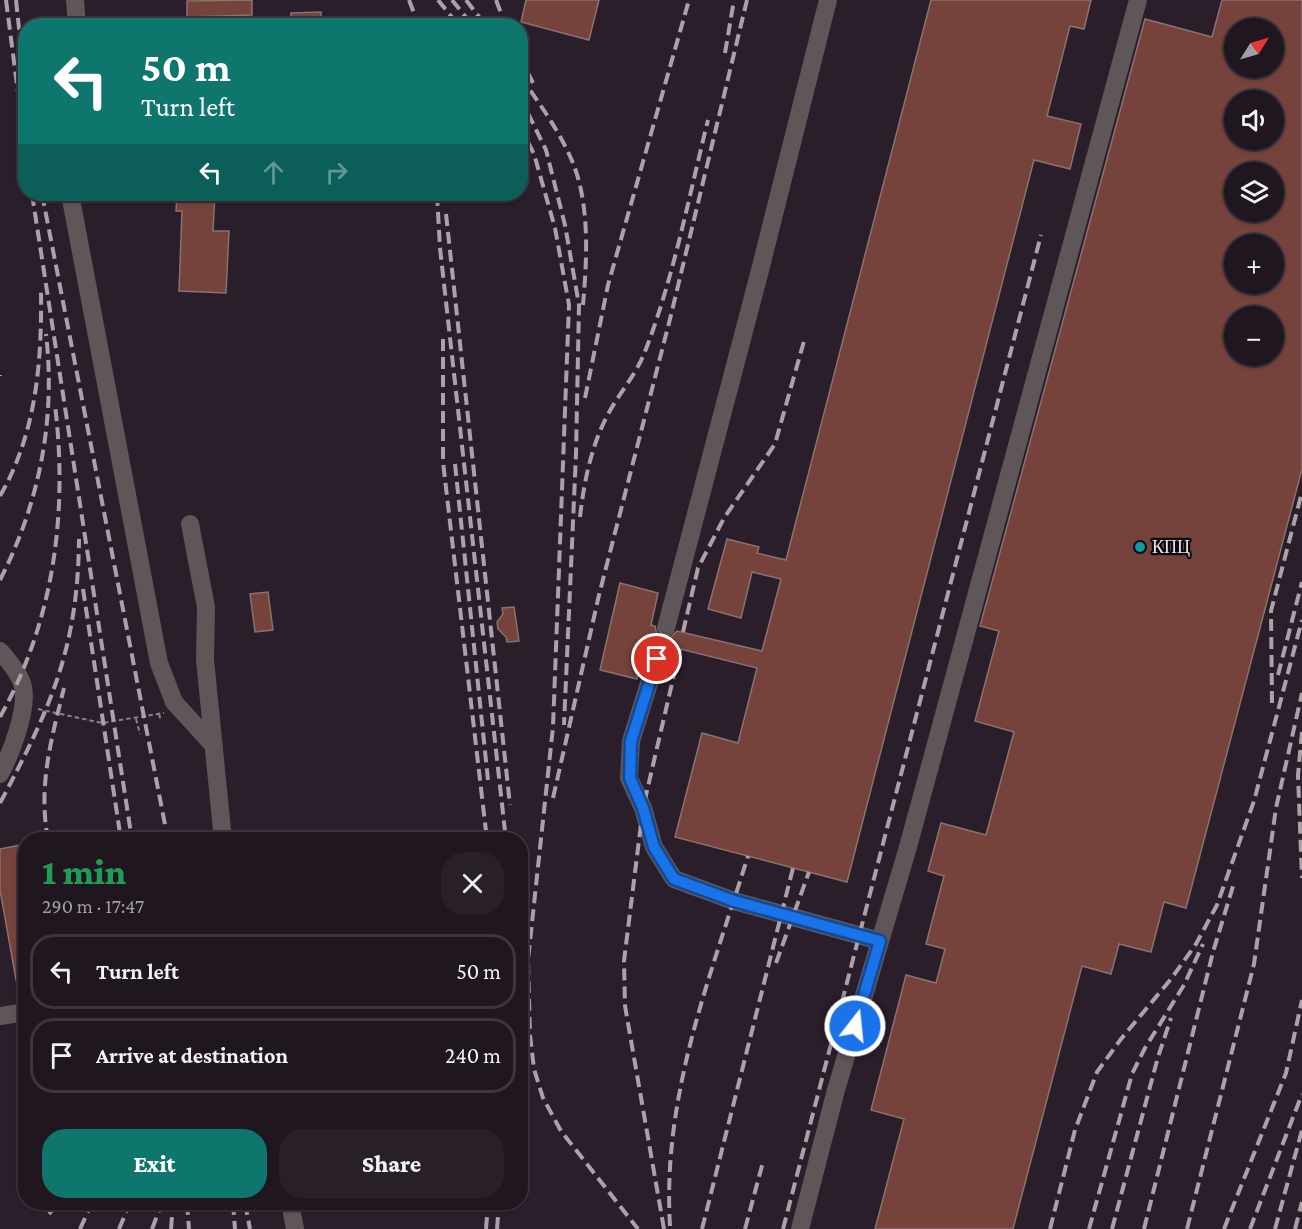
<!DOCTYPE html>
<meta charset="utf-8">
<style>
:root{--surface:#201620;--page:#281f29;--text:#f1f3f6;--muted:#a29fa5;--line:#3d353e;--accent:#0f766e}
body{margin:0;font-family:"Crimson Pro",serif;background:var(--page);color:var(--text);height:100vh;display:flex;flex-direction:column;font-size:22px;white-space:nowrap}
*{box-sizing:border-box;margin:0}
p{font-size:20px;color:var(--muted)}
.icon{flex:none;width:33px;height:33px;fill:none;stroke:currentColor;stroke-width:2;stroke-linecap:round;stroke-linejoin:round}
.map{position:relative;flex:1;overflow:hidden}
.drawer{position:absolute;left:18px;top:832px;width:510px;height:378px;display:flex;flex-direction:column;background:var(--surface);border-radius:24px;box-shadow:0 2px 4px #0004,0 0 0 2px var(--line)}
.drawer>*{flex:none}
.hud{position:absolute;left:18px;top:18px;width:510px;height:183px;border-radius:24px;box-shadow:0 2px 4px #0004,0 0 0 2px var(--line);background:#0f766e;color:#fff;overflow:hidden}
.needle{width:39px;rotate:53deg}
.buttons{position:absolute;left:1224px;top:18px;display:grid;gap:12px}
.buttons a{display:grid;place-items:center;width:60px;height:60px;border-radius:50%;background:var(--surface);box-shadow:0 2px 4px #0004,0 0 0 2px var(--line);font-size:30px}
.pin{position:absolute;display:grid;place-items:center;width:51px;height:51px;color:#fff;margin:-26px;border:3px solid #fff;border-radius:50%;box-shadow:0 2px 6px #0007}
.me{position:absolute;width:66px;margin:-33px;rotate:16deg;stroke-linejoin:round;filter:drop-shadow(0 0 4px #0008)}
.turn{display:flex;align-items:center;gap:21px;height:126px;padding:0 24px;font-size:27px}
.turn .icon{width:78px;height:78px;stroke-width:2.5}
.turn b{display:block;font-size:42px;line-height:51px}
.lanes{display:flex;align-items:center;height:57px;padding:0 24px;background:#0003;justify-content:center;gap:30px;direction:ltr}
.lanes .off{opacity:.35}
.round{display:grid;place-items:center;flex:none;width:63px;height:63px;border-radius:24px;background:var(--page)}
.headline{display:flex;align-items:center;justify-content:space-between;height:102px;padding:0 24px}
h1{font-size:36px;font-weight:800;line-height:45px;color:#1e9e55}
.cta{display:flex;gap:12px;margin-top:auto;padding:12px 24px}
.cta a{flex:1;height:69px;border-radius:24px;background:var(--accent);color:#fff;font-size:24px;font-weight:800;line-height:69px;text-align:center}
.cta a+a{background:var(--page);color:var(--text)}
ul{padding:0;list-style:none}
li{display:flex;align-items:center;gap:18px;height:75px;margin:0 12px 9px;padding:0 12px;border:3px solid var(--line);border-radius:24px}
li div{flex:1}
li b{display:block;font-size:22px}
li em{font-style:normal}
.map>svg:first-child{display:block}
.building{fill:#76423c;stroke:#89726f;stroke-width:1.5;fill-rule:evenodd}
.lines{fill:none;stroke-linecap:round;stroke-linejoin:round}
.path{stroke:#8b808b;stroke-width:2;stroke-dasharray:4.5 3;stroke-linecap:butt}
.minor{stroke:#5f565a;stroke-width:18}
.rail{stroke:#aba1ab;stroke-width:4;stroke-dasharray:12 6;stroke-linecap:butt}
.route-casing{stroke:#114b97;stroke-width:15}
.route{stroke:#1a73e8;stroke-width:10}
.culture-dot{fill:#0f9aa8;stroke:#0f0a10;stroke-width:2}
.labels{text-anchor:middle;dominant-baseline:central;stroke-width:4.5;stroke-linejoin:round;paint-order:stroke}
.poi-label{font-size:18px;fill:#f0e7f0;stroke:#0f0a10;text-anchor:start}
</style>
<div class="map">
<svg width="1302" height="1229" viewBox="0 0 1302 1229">
<rect width="100%" height="100%" fill="#2a1e2b"/>
<!-- building -->
<path class="building" d="M252 0V15L187 17V1Z
M526 0H599L589 40 521 22Z
M931 0H1091L1084 29 1070 26 1047 116 1081 124 1070 169 1034 160 847 882 675 837 702 733 738 743 757 668 672 647 670 638 677 631 762 651 781 579 752 572 741 618 708 609 727 539 759 547 757 553 786 560Z
M1222 0H1302V469L1186 908 1164 902 1151 952 1119 944 1111 974 1082 966 1013 1229H875L904 1119 871 1110 906 975 936 983 945 949 926 944 944 876 928 871 941 823 986 835 1014 732 975 721 999 631 980 626 1145 19 1212 37ZM1234 28H1274V68H1234ZM1234 100H1274V140H1234ZM1234 172H1274V212H1234ZM1234 244H1274V284H1234ZM1234 316H1274V356H1234Z
M321 12V26H291V13Z
M177 194H215L213 231H229L226 293 179 291 182 211H176Z
M620 583 658 593 651 625 655 626 657 635 650 642 646 641 637 679 600 670Z
M268 592 273 630 255 632 250 594Z
M514 607 519 641 507 642 506 637 498 629 497 622 503 614 502 608Z
M26 844V1001L20 1002 0 890V849Z"/>
<g class="lines">
<!-- path -->
<path class="path" d="M38 709 102 723 164 713
M159 714 161 721
M136 719 140 734"/>
<!-- minor -->
<path class="minor" d="M75 0 77 26
M70 194 159 663 174 702 214 746
M190 524 206 607 205 660 223 840
M666 628 758 278 828 0
M661 645 631 741 629 778 643 808 654 847 674 879 734 901 880 941
M0 651C8 660 21 675 23 687 28 709 11 754 0 774
M0 1016 26 1012
M290 1203 295 1229
M800 1229 836 1090 908 847 1138 0"/>
<!-- rail -->
<path class="rail" d="M6 0 26 154
M16 0 24 75
M409 0 419 26
M438 0 459 26
M452 0 473 26
M466 0 486 26
M496 0 506 26
M725 53 734 0
M520 57 533 83
M520 76C540 104 560 132 573 163 590 206 587 260 583 305
M520 97 546 150 565 225 579 305 576 454 564 725
M520 126 534 154 555 228 569 305 553 727 528 960 530 1035 534 1069 543 1098 561 1131 638 1229
M32 194 132 840
M42 194 168 840
M437 194 440 248 506 840
M446 214 510 805
M443 339V462L487 840
M0 375V376
M585 398 608 285 689 0
M455 464 488 780
M0 496C37 432 42 360 41 288
M580 517C584 482 591 447 607 416 619 393 637 374 646 349 674 276 689 196 708 120
M0 580C39 504 56 420 46 334
M83 589 121 840
M683 632 698 568 724 518 775 444 804 341
M1278 675 1302 582
M1272 703 1271 611 1302 492
M0 717C54 621 68 513 55 405
M1302 732 1298 775 1302 878
M553 798 599 595 670 319 747 0
M0 803C50 709 78 649 79 539
M48 840C38 786 51 740 64 688
M776 963 809 872
M187 1203 189 1229
M233 1203 235 1229
M245 1203 250 1229
M49 1214 58 1203
M670 1226C662 1096 710 978 748 856
M80 1229 92 1203
M119 1229 130 1203
M152 1229 162 1203
M171 1229 173 1203
M486 1229 488 1203
M497 1229 499 1203
M664 1229 625 1006 624 961 643 808 680 649
M702 1229 793 868
M745 1229 763 1162
M783 1229 1041 235
M1050 1229 1075 1130 1097 1072 1121 1039 1171 979 1196 944 1217 905 1254 801 1302 620
M1089 1229 1132 1074 1145 1048 1184 985 1203 944
M1112 1229 1158 1057 1171 1018
M1144 1229 1213 952 1234 883
M1187 1229 1254 964 1276 808 1302 693
M1224 1229 1286 1073 1302 1000
M1250 1229 1302 1094
M1275 1229 1302 1130
M1295 1229 1302 1202"/>
</g>
<g class="lines">
<defs>
<path id="route" d="M657 659 631 741 630 778 643 808 654 847 674 879 734 901 880 941 855 1026"/>
</defs>
<!-- route casing -->
<use href="#route" class="route-casing"/>
<!-- route -->
<use href="#route" class="route"/>
</g>
<!-- markers -->
<circle class="culture-dot" cx="1140" cy="547" r="6"/>
<g class="labels">
<!-- poi labels -->
<g class="poi-label">
<text x="1152" y="547">КПЦ</text>
</g>
</g>
</svg>
<div class="buttons">
<a><svg class="needle" viewBox="-14 -14 28 28"><path d="M0-13l5 13h-10z" fill="#e53935"/><path d="M0 13l5-13h-10z" fill="#a29fa5"/></svg></a>
<a><svg class="icon" aria-label="sound" viewBox="0 0 24 24"><path d="M4 9h4l5-4v14l-5-4H4zM17 9q2 3 0 6"/></svg></a>
<a><svg class="icon" aria-label="layers" viewBox="0 0 24 24"><path d="M12 4l9 5-9 5-9-5zM3 14l9 5 9-5"/></svg></a>
<a>+</a>
<a>−</a>
</div>
<div class="pin" style="left:657px;top:659px;background:#d93025"><svg class="icon" aria-label="arrive" viewBox="0 0 24 24"><path d="M6 21V4h12l-3 4 3 4H6"/></svg></div>
<svg class="me" style="left:855px;top:1026px" viewBox="-20 -20 40 40"><circle r="17" fill="#1a73e8" stroke="#fff" stroke-width="3"/><path d="M0-11L8 9 0 5-8 9z" fill="#fff"/></svg>
<div class="hud">
<div class="turn"><svg class="icon" aria-label="left" viewBox="0 0 24 24"><path d="M17 20v-9H6M10 6l-5 5 5 5"/></svg><div><b>50 m</b>Turn left</div></div>
<div class="lanes"><svg class="icon" aria-label="left" viewBox="0 0 24 24"><path d="M17 20v-9H6M10 6l-5 5 5 5"/></svg><svg class="icon off" aria-label="ahead" viewBox="0 0 24 24"><path d="M12 20V5M6 11l6-6 6 6"/></svg><svg class="icon off" aria-label="right" viewBox="0 0 24 24"><path d="M7 20v-9h11M14 6l5 5-5 5"/></svg></div>
</div>
<section class="drawer">
<div class="headline"><div><h1>1 min</h1><p>290 m · 17:47</p></div><a class="round"><svg class="icon" aria-label="close" viewBox="0 0 24 24"><path d="M6 6l12 12M18 6L6 18"/></svg></a></div>
<ul>
<li><svg class="icon" aria-label="left" viewBox="0 0 24 24"><path d="M17 20v-9H6M10 6l-5 5 5 5"/></svg><div><b>Turn left</b></div><em>50 m</em></li>
<li><svg class="icon" aria-label="arrive" viewBox="0 0 24 24"><path d="M6 21V4h12l-3 4 3 4H6"/></svg><div><b>Arrive at destination</b></div><em>240 m</em></li>
</ul>
<div class="cta"><a>Exit</a><a>Share</a></div>
</section>
</div>
